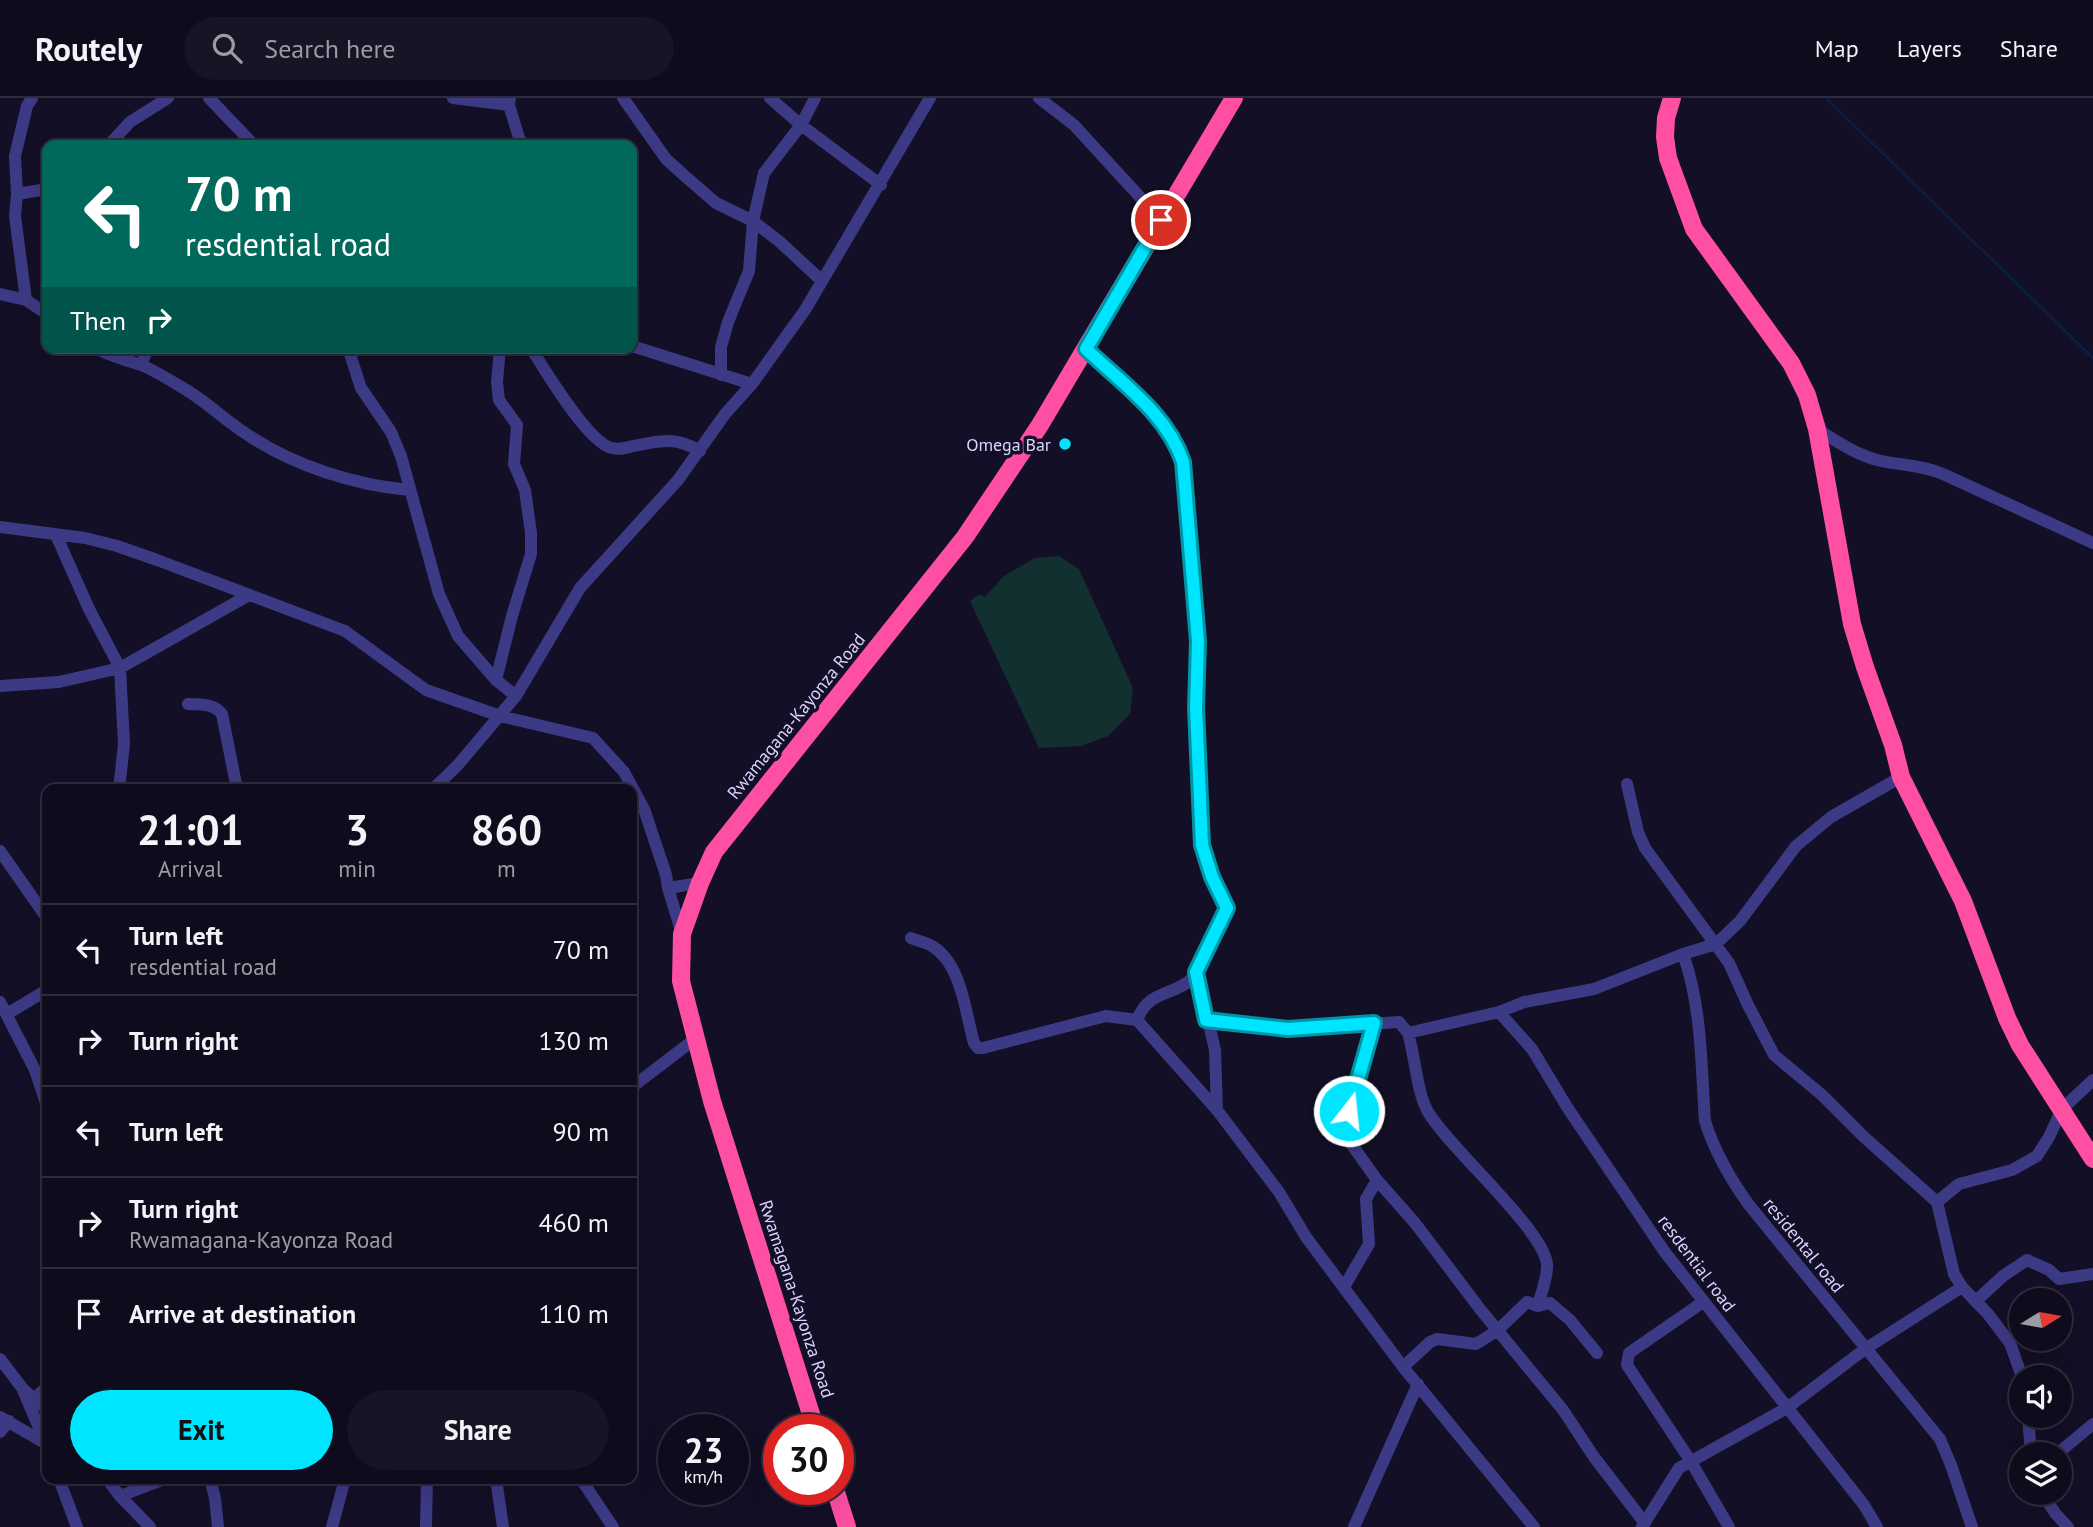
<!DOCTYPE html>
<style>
:root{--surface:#0e0b1c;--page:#171425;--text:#f1f3f6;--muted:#9b9ba3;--line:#2e2b3b;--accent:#00e5ff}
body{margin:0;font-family:"PT Sans",sans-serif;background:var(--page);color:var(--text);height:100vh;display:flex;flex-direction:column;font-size:26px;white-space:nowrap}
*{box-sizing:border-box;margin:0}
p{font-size:23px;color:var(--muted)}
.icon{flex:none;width:38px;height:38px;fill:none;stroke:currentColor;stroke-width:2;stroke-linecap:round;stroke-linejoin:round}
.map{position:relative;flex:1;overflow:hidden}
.panel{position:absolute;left:42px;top:686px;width:595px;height:700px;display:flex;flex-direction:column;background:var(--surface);border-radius:14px;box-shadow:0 7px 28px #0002,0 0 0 2px var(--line)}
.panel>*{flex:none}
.hud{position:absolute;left:42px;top:42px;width:595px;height:214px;border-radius:14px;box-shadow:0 7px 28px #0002,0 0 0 2px var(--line);background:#00695c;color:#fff;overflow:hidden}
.needle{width:46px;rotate:79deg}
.fabs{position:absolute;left:2009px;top:1190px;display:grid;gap:14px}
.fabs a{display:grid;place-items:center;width:63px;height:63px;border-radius:50%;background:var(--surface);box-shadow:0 7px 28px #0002,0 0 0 2px var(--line);font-size:35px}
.speed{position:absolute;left:658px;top:1316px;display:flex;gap:14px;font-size:35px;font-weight:700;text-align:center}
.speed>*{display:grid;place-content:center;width:91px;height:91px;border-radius:50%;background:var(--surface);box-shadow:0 7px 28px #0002,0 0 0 2px var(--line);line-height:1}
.speed small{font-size:18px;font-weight:400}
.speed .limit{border:10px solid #d22;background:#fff;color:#111}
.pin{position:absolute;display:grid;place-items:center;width:60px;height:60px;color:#fff;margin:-30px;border:4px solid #fff;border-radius:50%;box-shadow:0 2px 7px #0007}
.me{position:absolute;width:77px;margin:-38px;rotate:16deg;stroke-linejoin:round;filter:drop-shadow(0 0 5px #0008)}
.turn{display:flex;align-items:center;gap:24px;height:147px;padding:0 28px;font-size:32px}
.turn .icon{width:91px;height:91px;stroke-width:2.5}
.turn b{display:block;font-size:49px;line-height:60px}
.then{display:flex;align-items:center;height:66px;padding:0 28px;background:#0003;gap:14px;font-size:26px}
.eta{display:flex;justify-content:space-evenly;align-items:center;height:119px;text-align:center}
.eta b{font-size:42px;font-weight:700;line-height:49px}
.cta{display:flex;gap:14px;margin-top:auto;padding:14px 28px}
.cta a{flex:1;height:80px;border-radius:42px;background:var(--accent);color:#111;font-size:28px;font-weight:700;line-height:80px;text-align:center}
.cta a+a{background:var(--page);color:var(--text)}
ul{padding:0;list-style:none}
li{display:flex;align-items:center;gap:21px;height:91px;padding:0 28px;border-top:2px solid var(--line)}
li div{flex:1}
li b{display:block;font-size:26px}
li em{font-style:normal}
header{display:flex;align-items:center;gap:42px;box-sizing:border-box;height:98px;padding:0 35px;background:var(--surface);border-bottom:2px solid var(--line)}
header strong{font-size:33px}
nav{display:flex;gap:38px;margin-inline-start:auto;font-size:24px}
.search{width:490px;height:63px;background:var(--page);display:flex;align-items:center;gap:18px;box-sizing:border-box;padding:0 24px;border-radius:38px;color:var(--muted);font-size:26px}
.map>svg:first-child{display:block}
.green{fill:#12302f}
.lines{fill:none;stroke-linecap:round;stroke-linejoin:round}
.stream{stroke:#0a1f44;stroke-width:2.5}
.minor{stroke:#3d3a85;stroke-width:12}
.highway{stroke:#ff4fa3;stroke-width:18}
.route-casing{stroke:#0095a6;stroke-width:18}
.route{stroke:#00e5ff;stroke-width:12}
.poi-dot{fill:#00e5ff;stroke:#130f26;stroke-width:2.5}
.labels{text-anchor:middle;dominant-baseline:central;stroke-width:7;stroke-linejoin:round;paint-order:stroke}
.poi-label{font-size:18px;fill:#d9d4ff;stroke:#130f26;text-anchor:end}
.street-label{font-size:18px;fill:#d9d4ff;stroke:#130f26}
</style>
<header>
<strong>Routely</strong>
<div class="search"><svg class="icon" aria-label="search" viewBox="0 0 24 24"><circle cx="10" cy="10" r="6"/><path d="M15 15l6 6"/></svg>Search here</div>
<nav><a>Map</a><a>Layers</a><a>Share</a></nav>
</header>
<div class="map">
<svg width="2093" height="1429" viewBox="0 0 2093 1429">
<rect width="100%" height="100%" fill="#130f26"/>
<!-- green -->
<path class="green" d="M1059 458 1079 471 1133 590 1130 616 1108 638 1081 648 1039 650 970 503 980 496 985 499 1004 478 1035 460Z"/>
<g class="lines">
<!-- stream -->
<path class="stream" d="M1826 0 2093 260"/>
<!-- minor -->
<path class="minor" d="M209 0 254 47
M453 0 509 7
M510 0 509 7 520 43 527 47
M623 0 666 61 686 79 716 105 753 123 780 144 822 183
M770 0 801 27 881 87
M1039 0 1074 27 1161 122
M109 47 130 24 168 0
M17 96 47 91
M0 196 26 202 47 216
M26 202 15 118 17 96 15 58 27 8 32 0
M632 248 752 286
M96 250C110 259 125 261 141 267 156 273 173 284 188 293 209 306 227 324 248 337 294 368 355 387 409 392
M348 250 361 290 391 334 401 358 439 496 458 538 496 582 516 598
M531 250C545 272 588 345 612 350 619 352 626 350 633 348 661 343 674 338 700 353
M141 267 148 250
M721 277V249L728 224 749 173 753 123 764 75 801 27 815 0
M1817 331C1836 343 1855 356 1877 362 1901 368 1919 366 1943 376L2093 445
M0 429 85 440 117 448 157 462 345 533 426 592 500 618 593 640 624 674 644 711 666 777 668 790 700 785
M56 437 89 511 120 570 124 646 119 691
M496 582 512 518 531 456V435L525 392 514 366 517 327 499 302 497 284 500 250
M0 588 59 584 120 570 249 497
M188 606C202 607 213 605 222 616L237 691
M1627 686 1638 734 1645 750 1729 865 1748 907 1774 957 1822 997 1864 1039 1937 1104 1954 1176 1962 1189 1988 1216 2010 1245 2022 1279
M433 691 457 668 516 598 580 490 678 382 725 316 752 286 805 212 930 0
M0 753 47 820
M668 790 682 836
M911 840C918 843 926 844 932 848 962 866 965 914 974 945L978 950H983L1106 918 1137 922C1149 893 1167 899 1188 884 1198 877 1223 823 1227 810L1212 779 1202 747 1196 609 1198 543 1183 364C1166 316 1122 285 1086 251
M1683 856C1702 909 1701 967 1705 1023 1714 1052 1731 1082 1749 1107L1940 1341 1951 1367 1972 1429
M1197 874 1215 952 1217 1012 1279 1094 1306 1139 1403 1269 1534 1429
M0 904 35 972 47 1008
M1499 914 1532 951 1567 1009 1664 1153 1864 1407 1877 1429
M7 916 47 892
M1137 922 1217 1012
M1207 922 1288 931 1399 924 1408 935 1499 914 1524 904 1594 891 1683 856 1716 846 1740 823 1796 748 1831 719 1901 679
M1374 925 1344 1030 1347 1040 1377 1082 1415 1125 1480 1211 1563 1312 1594 1359 1644 1424
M1408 935C1415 958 1417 995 1428 1014 1451 1052 1543 1131 1547 1166 1548 1179 1541 1195 1538 1208
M632 989 695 941
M1937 1104 1959 1086 2012 1072 2037 1058 2049 1039 2062 1011 2093 982
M1344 1189 1369 1146 1366 1101 1377 1082
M1976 1203 2003 1178 2027 1162 2049 1172 2059 1181 2093 1176
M1703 1204 1629 1255 1627 1267 1690 1362 1729 1429
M0 1261 23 1291 47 1312
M1403 1269 1430 1244 1437 1241 1476 1246 1498 1232 1527 1204 1538 1208 1550 1205 1570 1222 1597 1255
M23 1292 47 1349
M35 1300 47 1289
M2028 1318 2031 1356
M0 1319 45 1345
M0 1334 9 1323
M2057 1356 2093 1326
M59 1381 77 1429
M107 1381 120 1398 150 1429
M210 1381 215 1400 218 1429
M496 1381 503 1429
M581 1381 613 1429
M2042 1395 2055 1415 2068 1429
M120 1398 165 1381
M332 1429 345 1381
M426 1429 427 1381
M1354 1429 1418 1286
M1642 1429 1679 1370 1787 1310 1865 1251 1962 1189"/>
<!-- highway -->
<path class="highway" d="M1672 0 1666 20 1665 39 1668 60 1694 131 1791 265 1807 297 1817 331 1852 526 1865 569 1893 647 1901 679 1963 803 2007 920 2020 947 2093 1061
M816 1332 712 1003 681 883 682 836 700 785 714 754 965 439 1040 327 1234 0
M835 1391 847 1429"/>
</g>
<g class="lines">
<defs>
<path id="route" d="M1161 122 1086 251C1122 285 1167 316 1183 364L1198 543 1196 610 1202 747 1212 779 1227 810 1196 874 1206 922 1288 931 1374 925 1349 1013"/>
</defs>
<!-- route casing -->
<use href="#route" class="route-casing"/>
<!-- route -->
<use href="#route" class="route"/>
</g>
<!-- markers -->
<circle class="poi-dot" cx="1065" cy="346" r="7"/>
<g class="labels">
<!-- poi labels -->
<g class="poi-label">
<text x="1051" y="346">Omega Bar</text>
</g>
<!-- street labels -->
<g class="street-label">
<text transform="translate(796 618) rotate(-51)">Rwamagana-Kayonza Road</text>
<text transform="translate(1804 1147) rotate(51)">residental road</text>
<text transform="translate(1697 1165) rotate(53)">resdential road</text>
<text transform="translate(797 1201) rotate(72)">Rwamagana-Kayonza Road</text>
</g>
</g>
</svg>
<div class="fabs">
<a><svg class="needle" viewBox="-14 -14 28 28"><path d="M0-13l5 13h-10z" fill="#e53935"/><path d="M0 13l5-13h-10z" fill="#9b9ba3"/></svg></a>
<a><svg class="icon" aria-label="sound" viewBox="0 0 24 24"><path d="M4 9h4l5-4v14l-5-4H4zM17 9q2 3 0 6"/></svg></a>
<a><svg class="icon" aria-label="layers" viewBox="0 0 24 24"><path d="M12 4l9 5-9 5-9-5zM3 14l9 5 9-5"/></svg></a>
</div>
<div class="speed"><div>23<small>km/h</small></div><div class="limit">30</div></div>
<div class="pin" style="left:1161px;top:122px;background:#d93025"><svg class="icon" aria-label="arrive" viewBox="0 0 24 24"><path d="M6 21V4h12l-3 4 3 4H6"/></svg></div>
<svg class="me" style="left:1349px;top:1013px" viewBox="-20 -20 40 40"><circle r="17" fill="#00e5ff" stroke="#fff" stroke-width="3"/><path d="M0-11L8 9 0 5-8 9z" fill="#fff"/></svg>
<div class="hud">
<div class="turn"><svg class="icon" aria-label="left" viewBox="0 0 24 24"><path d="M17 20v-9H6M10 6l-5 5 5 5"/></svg><div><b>70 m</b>resdential road</div></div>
<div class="then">Then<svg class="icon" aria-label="right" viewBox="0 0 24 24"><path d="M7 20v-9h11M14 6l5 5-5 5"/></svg></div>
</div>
<section class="panel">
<div class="eta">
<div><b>21:01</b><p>Arrival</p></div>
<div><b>3</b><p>min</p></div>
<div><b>860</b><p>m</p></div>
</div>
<ul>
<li><svg class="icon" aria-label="left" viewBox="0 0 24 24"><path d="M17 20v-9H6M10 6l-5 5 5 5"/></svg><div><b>Turn left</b><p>resdential road</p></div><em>70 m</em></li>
<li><svg class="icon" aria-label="right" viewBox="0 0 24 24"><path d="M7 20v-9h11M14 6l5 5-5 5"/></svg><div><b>Turn right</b></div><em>130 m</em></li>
<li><svg class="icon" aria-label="left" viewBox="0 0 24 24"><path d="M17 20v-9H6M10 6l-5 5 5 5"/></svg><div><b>Turn left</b></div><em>90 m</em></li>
<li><svg class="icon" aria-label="right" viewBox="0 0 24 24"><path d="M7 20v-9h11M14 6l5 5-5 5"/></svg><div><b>Turn right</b><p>Rwamagana-Kayonza Road</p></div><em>460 m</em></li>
<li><svg class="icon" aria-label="arrive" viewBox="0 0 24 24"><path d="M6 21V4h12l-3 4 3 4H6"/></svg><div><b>Arrive at destination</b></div><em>110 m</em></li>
</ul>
<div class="cta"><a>Exit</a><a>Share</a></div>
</section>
</div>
